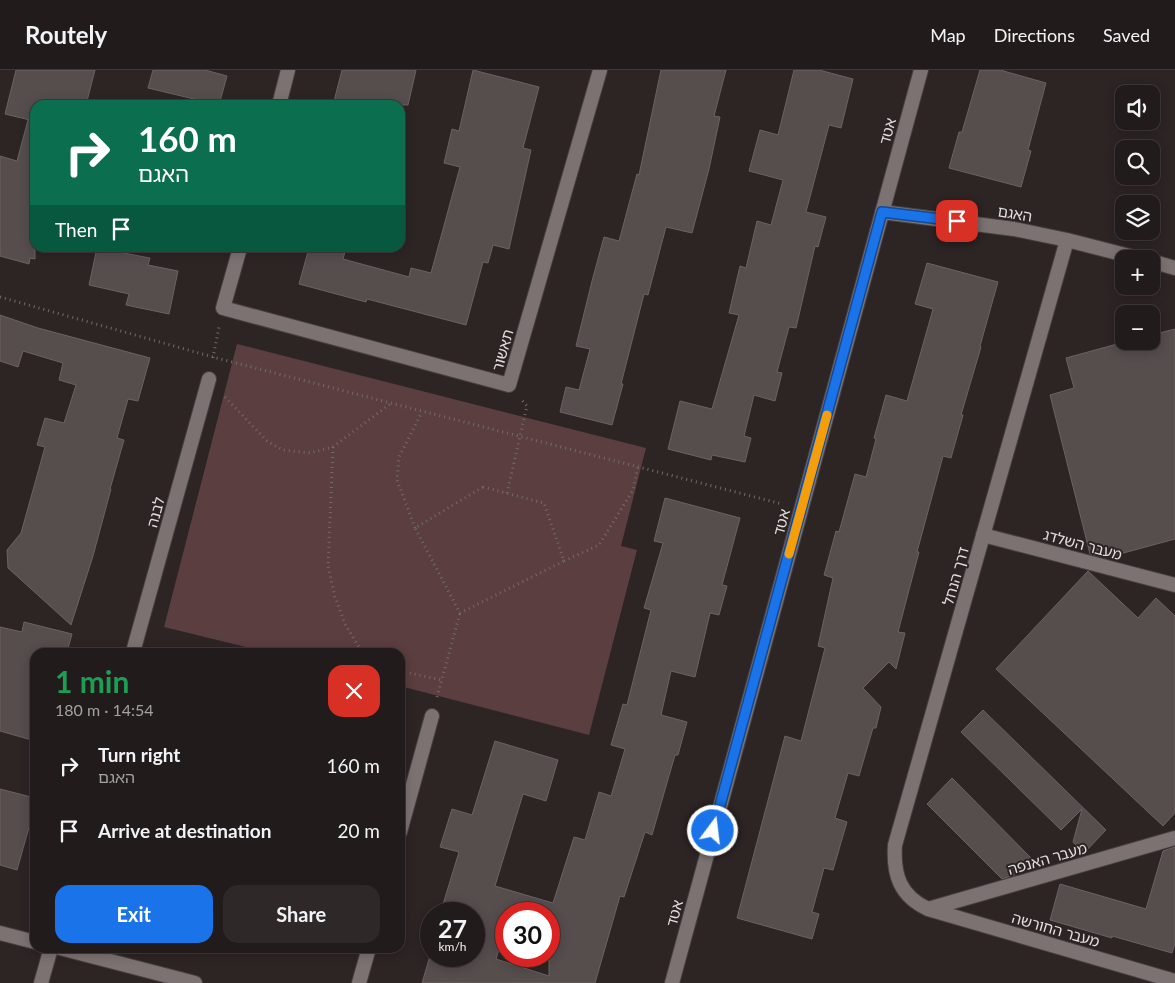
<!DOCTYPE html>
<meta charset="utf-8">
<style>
:root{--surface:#221b1b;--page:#2e2828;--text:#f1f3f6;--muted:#a2a1a3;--line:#3f393a;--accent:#1a73e8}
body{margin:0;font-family:Lato,"Noto Sans Hebrew",sans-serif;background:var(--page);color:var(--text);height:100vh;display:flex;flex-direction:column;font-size:19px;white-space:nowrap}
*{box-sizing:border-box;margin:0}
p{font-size:16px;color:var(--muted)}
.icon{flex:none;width:28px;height:28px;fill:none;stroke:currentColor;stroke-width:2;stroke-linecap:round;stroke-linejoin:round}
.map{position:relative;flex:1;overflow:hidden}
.panel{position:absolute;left:30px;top:578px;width:375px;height:305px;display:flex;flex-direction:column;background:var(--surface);border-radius:15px;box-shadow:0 2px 12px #0003,0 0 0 1px var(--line)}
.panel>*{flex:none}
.banner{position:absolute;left:30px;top:30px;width:375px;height:152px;border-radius:15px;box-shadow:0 2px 12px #0003,0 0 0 1px var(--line);background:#0b6e4f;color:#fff;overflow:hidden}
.controls{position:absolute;left:1115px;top:15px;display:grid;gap:10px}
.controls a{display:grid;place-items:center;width:45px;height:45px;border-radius:10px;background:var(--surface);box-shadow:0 2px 12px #0003,0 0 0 1px var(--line);font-size:25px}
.speed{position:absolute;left:420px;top:832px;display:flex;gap:10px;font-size:25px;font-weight:700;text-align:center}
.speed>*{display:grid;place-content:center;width:65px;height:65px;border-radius:50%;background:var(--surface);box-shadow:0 2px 12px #0003,0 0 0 1px var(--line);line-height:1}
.speed small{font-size:12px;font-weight:400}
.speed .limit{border:8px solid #d22;background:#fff;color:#111}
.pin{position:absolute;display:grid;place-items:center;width:42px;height:42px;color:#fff;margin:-21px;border-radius:10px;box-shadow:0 2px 8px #0006}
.me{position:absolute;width:55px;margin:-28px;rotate:15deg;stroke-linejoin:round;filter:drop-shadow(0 0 4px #0008)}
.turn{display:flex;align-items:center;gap:18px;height:105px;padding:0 25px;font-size:22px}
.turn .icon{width:65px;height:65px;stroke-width:2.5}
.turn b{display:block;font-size:35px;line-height:42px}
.then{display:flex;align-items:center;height:48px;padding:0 25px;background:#0003;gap:10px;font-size:19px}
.round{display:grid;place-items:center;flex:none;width:52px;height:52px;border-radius:15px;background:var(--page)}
.summary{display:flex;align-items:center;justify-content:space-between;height:85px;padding:0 25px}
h1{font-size:30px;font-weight:700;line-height:38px;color:#1e9e55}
.action{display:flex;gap:10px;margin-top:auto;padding:10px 25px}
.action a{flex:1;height:58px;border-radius:15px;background:var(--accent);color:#fff;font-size:20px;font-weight:700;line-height:58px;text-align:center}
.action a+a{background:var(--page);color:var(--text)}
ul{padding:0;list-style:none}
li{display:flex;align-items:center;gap:15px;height:65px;padding:0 25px}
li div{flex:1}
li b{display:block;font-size:19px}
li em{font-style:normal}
header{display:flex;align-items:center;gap:30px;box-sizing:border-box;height:70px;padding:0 25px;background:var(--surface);border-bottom:1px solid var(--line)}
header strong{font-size:24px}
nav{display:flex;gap:28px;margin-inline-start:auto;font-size:18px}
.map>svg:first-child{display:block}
.green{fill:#5b3e3f}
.building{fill:#564d4d;stroke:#6c6263;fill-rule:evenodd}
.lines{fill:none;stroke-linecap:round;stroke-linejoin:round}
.service-casing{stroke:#473f40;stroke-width:16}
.minor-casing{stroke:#473f40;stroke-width:16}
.tertiary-casing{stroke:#473f40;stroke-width:16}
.path{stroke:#726b6b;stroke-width:3;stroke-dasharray:1 4;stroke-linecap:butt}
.service{stroke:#7c7272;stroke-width:14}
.minor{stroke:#7c7272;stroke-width:14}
.tertiary{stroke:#7c7272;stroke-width:14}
.route-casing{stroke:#114b97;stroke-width:12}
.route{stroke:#1a73e8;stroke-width:9}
.slow{stroke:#f59e0b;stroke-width:9}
.labels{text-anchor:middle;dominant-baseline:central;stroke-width:4;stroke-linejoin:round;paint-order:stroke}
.street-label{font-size:15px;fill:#e4dede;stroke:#2d2424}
</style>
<header>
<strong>Routely</strong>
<nav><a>Map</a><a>Directions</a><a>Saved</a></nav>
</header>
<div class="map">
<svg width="1175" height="913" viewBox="0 0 1175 913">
<rect width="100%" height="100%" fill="#2d2424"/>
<!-- green -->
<path class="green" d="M237 274 646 378 621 476 637 480 589 665 400 616V582H266L164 557Z"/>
<!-- building -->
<path class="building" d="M16 0H95L86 35H35V189L30 188 29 194 0 186V86L17 91 28 50H30L5 44Z
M153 0H205L227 6 219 35 148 18Z
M342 0H416L408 35H333Z
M473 0 539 17 523 78 531 80 509 179 493 175 488 193 483 192 466 255 367 229 366 232 299 214 309 178H346L343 189 409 207 411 198 431 203 460 97 444 93 452 59 459 61Z
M661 0H726L714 46 720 47 709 99 692 163 666 157 648 225 644 224 621 314H623L612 355 560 342 566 317 579 320 590 279 576 276 592 211 604 167 619 171 637 104 639 105Z
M794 0H819L853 9 841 58 829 55 806 142 826 147 818 177 815 176 796 258 789 257 777 302 782 303 775 331 754 325 744 366 751 368 745 392 712 385 711 390 668 379 680 331 712 339 739 245 729 243 740 196 746 198 757 151 771 155 783 110 749 101 760 60 778 65Z
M980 0H1000L1046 13 1028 80 1031 81 1021 117 949 98 959 62H962Z
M97 178 150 188 148 195 178 201 169 244 126 235 129 224 89 215Z
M927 193 998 212 980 276 981 277 961 345H963L951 388 943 386 917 482H919L898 562 905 563 896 599 889 592 863 618 881 637 876 658H873L859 706 848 703 835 748 847 752 833 800 824 798 812 842 819 844 812 869 737 848 785 666 801 671 825 578 818 576 833 508 824 505 836 461 839 462 855 404 866 407 876 369 874 368 886 325 907 331 933 239 915 234Z
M0 245 38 258 150 288 138 331 128 329 117 368 124 370 110 419H111L93 486 71 555 8 498 7 480 21 463 45 377 37 375 45 348 64 353 76 315 59 310 63 293 23 281 18 297 0 291Z
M1175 259V469L1105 488 1090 484 1050 325 1074 318 1066 288 1128 271H1151V265Z
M665 428 740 448 722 515 727 516 719 545 710 543 695 607 671 601 661 645 687 652 678 685H675L652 765 645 762 624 827 620 826 595 913H422L430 886H474V844H440L459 782 440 777 452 739 472 745 495 671 558 690 546 731 523 724 495 816 553 833 574 767 585 770 599 722 611 726 625 679 611 675 623 634 627 635 651 540 644 538 663 473 654 471ZM506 844H549V906L496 889 506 857Z
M1088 501 1138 548 1156 528 1175 546V743L1163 756 996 599Z
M24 552 72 564 67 582H35V671L0 661V557L22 562Z
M983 640 1106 760 1084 783 1073 772 1082 739 1061 760 961 662Z
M952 708 1032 789 1017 804 1002 809 927 734Z
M0 719 35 728V736L17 800 0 795Z
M1175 777V873L1172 883 1112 866V868L1050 850 1060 814 1146 839 1163 781Z"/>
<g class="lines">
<defs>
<path id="service" d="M983 465 1175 515
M928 839 1175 911
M928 839 1175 768"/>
<path id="minor" d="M279 35 288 0
M882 142 1014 159 1067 170 1141 189
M240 178 223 238 509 315 600 0
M1151 191 1175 198
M133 582 209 309
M400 762 432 646
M928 839C900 826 893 805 895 775L1067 170
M41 913 51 878
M359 913 369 878
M672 913 921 0"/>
<path id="tertiary" d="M0 863 35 872
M60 878 195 913"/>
</defs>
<!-- service casing -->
<use href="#service" class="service-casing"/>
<!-- minor casing -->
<use href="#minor" class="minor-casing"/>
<!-- tertiary casing -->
<use href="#tertiary" class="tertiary-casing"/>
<!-- path -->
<path class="path" d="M0 227 213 287 782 434
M213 288 219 257
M225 327 268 372 283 380 310 383 333 377 390 334
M333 377 328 496 335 527 345 554 359 577 365 582
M483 417 544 433 564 491 460 543 415 458Z
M507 423 527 336 521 329
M415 458 397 410 399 387 422 342
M564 491 599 475 633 420 638 397
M400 601 442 610
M437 627 460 543"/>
<!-- service -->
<use href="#service" class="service"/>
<!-- minor -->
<use href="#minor" class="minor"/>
<!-- tertiary -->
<use href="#tertiary" class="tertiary"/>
</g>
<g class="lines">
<defs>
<path id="route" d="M713 761 882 142 957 151"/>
</defs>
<!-- route casing -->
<use href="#route" class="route-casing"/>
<!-- route -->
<use href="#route" class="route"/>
<!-- slow -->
<path class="slow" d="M789 484 827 345"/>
</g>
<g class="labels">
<!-- street labels -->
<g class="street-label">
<text transform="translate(887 61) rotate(-75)">אטד</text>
<text transform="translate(1015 143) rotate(9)">האגם</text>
<text transform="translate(502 280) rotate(-74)">תאשור</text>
<text transform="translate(155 442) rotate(-75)">לבנה</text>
<text transform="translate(781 452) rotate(-75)">אטד</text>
<text transform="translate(1083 474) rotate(15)">מעבר השלדג</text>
<text transform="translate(955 506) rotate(-74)">דרך הנחל</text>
<text transform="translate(1047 788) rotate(-16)">מעבר האנפה</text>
<text transform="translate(674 843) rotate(-75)">אטד</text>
<text transform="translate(1056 859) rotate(16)">מעבר החורשה</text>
</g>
</g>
</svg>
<div class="controls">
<a><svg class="icon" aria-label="sound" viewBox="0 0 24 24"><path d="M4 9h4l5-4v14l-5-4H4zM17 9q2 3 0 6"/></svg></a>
<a><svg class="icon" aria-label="search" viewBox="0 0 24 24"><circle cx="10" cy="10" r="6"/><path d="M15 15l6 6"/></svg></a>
<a><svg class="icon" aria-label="layers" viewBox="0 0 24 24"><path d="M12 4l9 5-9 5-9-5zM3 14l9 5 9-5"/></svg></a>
<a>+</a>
<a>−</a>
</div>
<div class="speed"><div>27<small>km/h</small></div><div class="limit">30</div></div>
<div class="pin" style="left:957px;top:151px;background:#d93025"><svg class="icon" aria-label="arrive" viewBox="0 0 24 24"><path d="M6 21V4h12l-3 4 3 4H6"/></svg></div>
<svg class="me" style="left:713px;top:761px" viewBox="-20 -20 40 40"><circle r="17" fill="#1a73e8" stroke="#fff" stroke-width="3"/><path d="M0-11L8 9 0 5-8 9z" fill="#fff"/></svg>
<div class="banner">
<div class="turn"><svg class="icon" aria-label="right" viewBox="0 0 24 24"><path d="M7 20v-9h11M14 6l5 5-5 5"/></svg><div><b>160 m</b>האגם</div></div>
<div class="then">Then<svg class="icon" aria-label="arrive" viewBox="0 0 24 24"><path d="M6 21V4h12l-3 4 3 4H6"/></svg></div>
</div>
<section class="panel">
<div class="summary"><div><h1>1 min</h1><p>180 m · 14:54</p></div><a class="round" style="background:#d93025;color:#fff"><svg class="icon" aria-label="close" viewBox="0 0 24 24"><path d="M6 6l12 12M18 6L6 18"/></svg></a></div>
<ul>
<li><svg class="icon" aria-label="right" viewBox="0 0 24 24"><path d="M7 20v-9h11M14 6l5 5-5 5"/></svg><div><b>Turn right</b><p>האגם</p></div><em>160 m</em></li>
<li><svg class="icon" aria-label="arrive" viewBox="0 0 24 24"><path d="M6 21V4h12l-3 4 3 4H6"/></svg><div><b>Arrive at destination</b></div><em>20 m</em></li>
</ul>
<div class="action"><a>Exit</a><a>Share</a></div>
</section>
</div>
